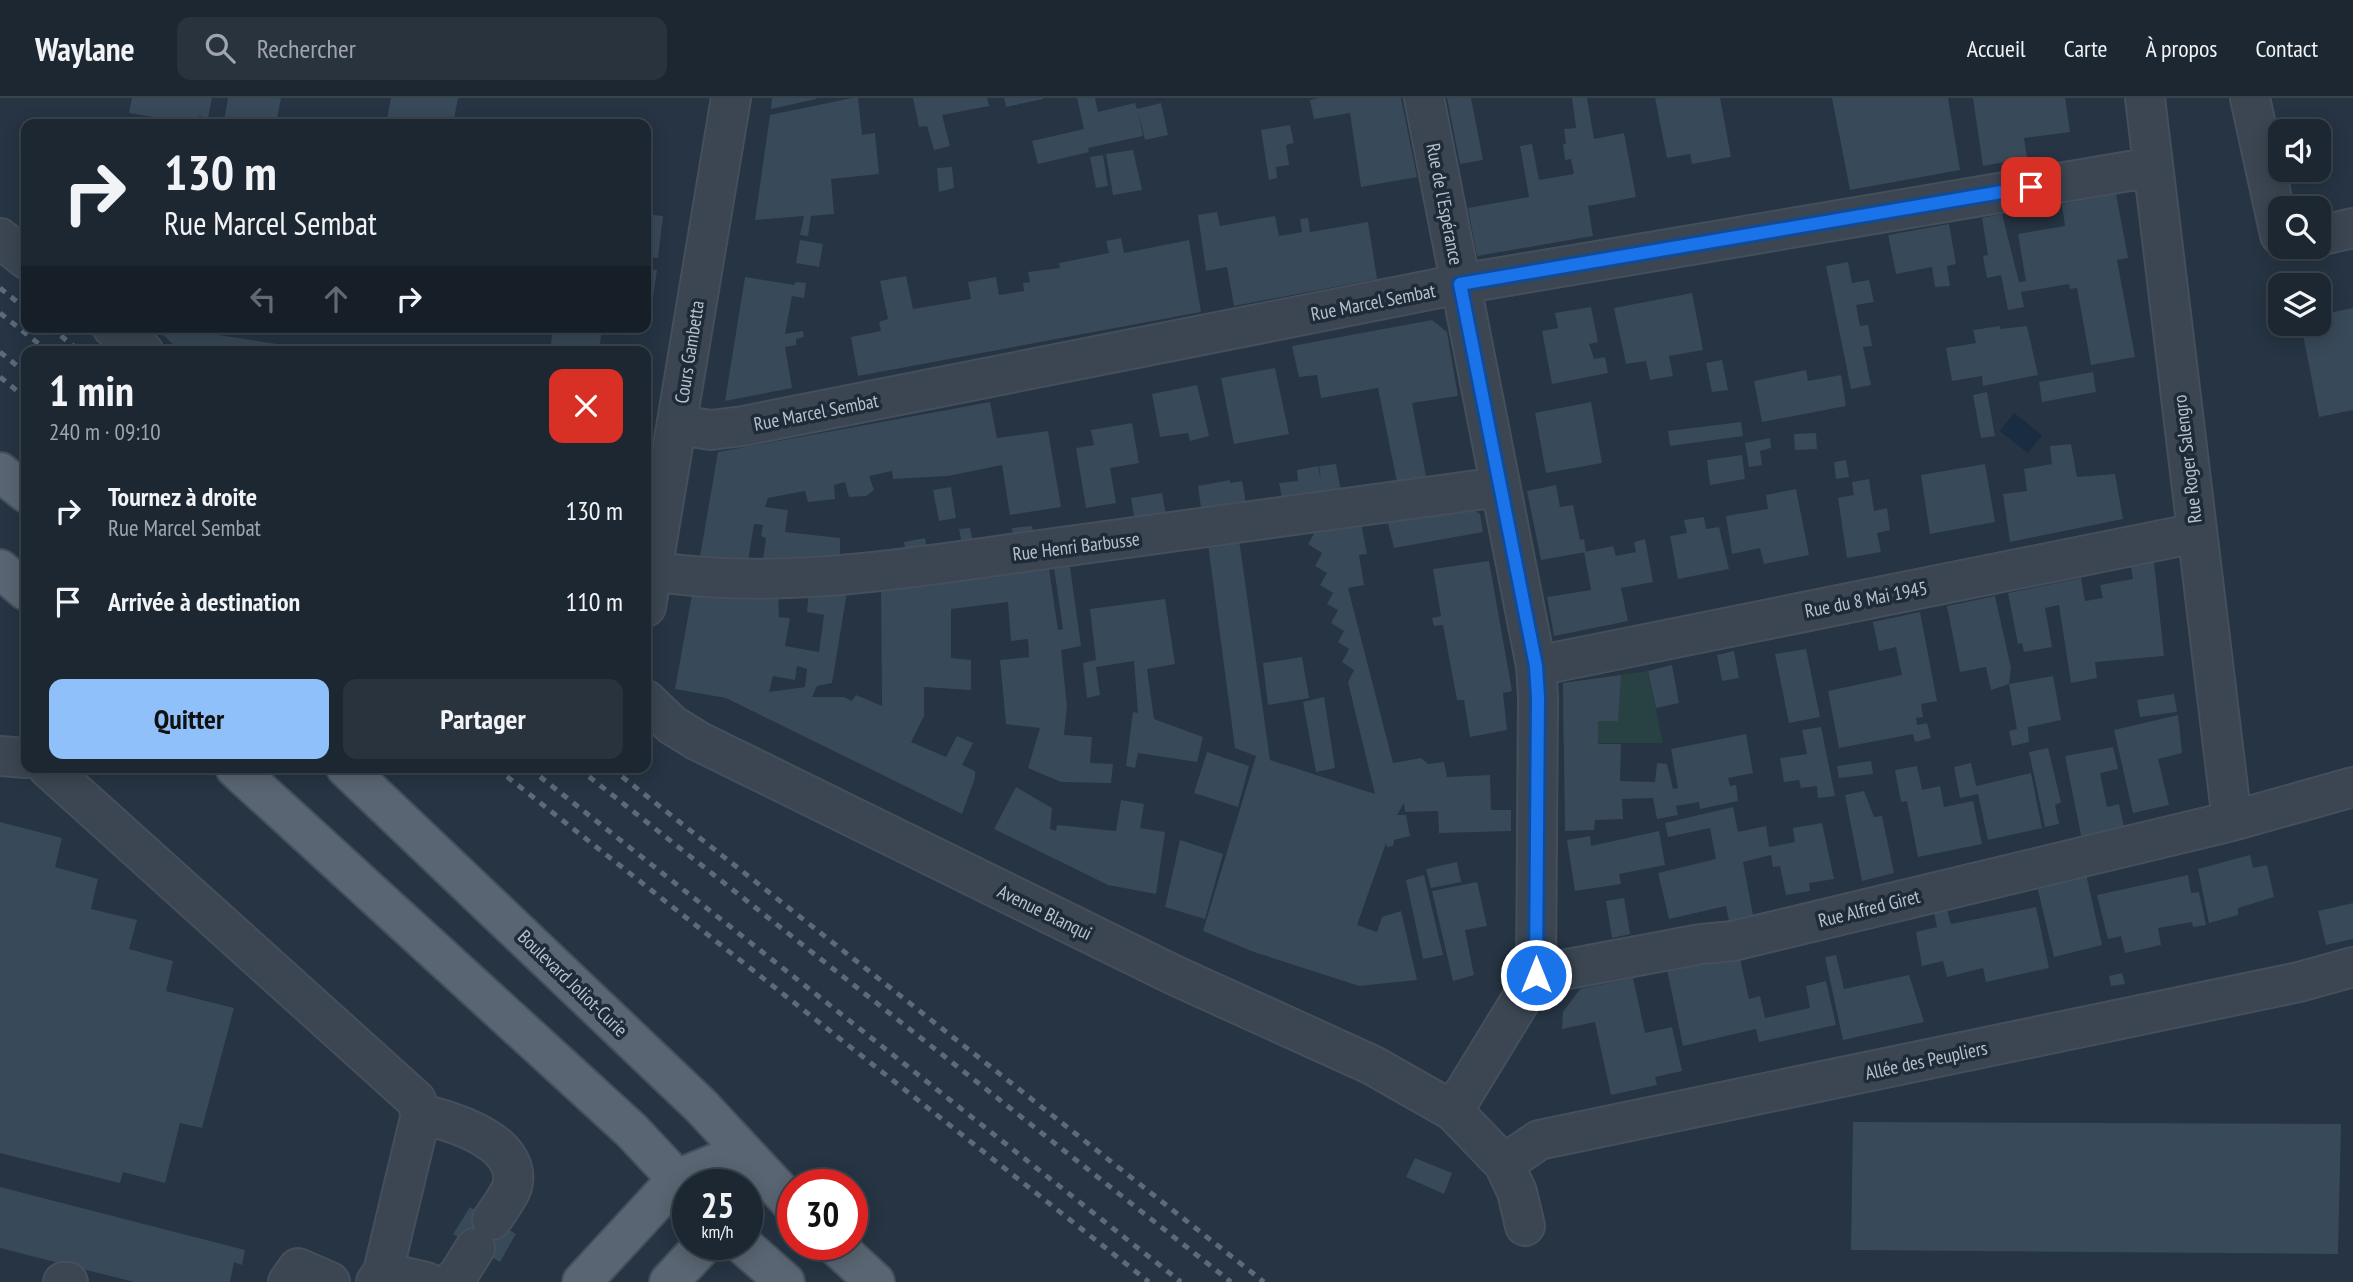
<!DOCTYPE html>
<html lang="fr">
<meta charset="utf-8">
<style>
:root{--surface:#1c2732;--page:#29333e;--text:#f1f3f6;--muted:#a0a5ac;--line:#3a444d;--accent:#90c0f9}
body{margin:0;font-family:"PT Sans Narrow",sans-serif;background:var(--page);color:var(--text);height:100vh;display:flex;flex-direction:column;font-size:26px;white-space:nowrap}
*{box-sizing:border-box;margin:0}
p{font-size:23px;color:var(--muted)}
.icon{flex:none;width:38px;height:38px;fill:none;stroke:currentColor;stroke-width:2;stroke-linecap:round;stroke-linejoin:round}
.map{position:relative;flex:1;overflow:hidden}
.sheet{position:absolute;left:21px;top:248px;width:630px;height:427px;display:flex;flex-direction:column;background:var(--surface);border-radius:14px;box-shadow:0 4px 18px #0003,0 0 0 2px var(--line)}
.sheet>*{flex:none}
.guide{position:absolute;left:21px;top:21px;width:630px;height:214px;border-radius:14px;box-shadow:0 4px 18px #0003,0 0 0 2px var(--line);background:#1c2732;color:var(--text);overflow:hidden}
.buttons{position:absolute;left:2268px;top:21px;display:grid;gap:14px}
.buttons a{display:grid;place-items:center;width:63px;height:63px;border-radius:14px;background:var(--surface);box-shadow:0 4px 18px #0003,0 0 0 2px var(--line);font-size:35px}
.speed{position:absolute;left:672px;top:1071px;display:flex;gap:14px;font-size:35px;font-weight:700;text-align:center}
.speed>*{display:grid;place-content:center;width:91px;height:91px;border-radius:50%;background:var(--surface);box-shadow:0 4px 18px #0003,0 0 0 2px var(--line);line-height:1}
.speed small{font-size:18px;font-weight:400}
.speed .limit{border:10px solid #d22;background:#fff;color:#111}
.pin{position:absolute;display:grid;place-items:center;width:60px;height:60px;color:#fff;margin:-30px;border-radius:14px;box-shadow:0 4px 10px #0006}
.me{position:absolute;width:77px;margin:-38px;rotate:0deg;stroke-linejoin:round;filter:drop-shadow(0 0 5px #0008)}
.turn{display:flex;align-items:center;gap:24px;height:147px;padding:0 28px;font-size:32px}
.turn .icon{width:91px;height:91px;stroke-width:2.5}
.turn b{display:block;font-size:49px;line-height:60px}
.lanes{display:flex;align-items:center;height:66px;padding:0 28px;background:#0003;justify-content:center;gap:35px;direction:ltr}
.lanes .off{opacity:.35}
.round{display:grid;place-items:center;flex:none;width:74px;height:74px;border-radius:14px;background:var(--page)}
.headline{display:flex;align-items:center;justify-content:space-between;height:119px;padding:0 28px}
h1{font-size:42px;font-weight:600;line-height:52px}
.button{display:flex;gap:14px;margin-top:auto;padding:14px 28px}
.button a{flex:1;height:80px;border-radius:14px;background:var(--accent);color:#111;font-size:28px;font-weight:600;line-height:80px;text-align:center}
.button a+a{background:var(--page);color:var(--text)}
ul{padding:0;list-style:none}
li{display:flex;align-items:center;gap:21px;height:91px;padding:0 28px}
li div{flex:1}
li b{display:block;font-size:26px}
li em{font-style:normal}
header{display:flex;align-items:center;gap:42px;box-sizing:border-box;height:98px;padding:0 35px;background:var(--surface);border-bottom:2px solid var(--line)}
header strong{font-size:33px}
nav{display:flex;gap:38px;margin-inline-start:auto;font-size:24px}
.search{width:490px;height:63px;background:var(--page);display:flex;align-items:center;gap:18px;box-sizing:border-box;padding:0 24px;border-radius:14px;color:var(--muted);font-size:26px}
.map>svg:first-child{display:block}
.green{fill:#284243}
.water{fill:#192c41}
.building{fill:#384959;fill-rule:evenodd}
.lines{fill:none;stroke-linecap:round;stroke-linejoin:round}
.minor-casing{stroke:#444f5b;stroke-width:42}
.major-casing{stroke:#444f5b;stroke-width:42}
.minor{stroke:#3b4652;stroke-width:38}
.major{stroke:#596572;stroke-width:38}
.rail{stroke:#5d6a79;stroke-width:5;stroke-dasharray:7 7;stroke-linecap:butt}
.route-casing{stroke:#114b97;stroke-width:18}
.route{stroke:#1a73e8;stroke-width:12}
.labels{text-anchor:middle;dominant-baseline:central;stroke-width:7;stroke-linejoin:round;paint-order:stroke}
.street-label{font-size:19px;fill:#b8c1cc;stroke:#1f2b38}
</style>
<header>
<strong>Waylane</strong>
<div class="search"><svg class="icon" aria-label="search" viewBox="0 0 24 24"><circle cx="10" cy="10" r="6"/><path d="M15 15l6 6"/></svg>Rechercher</div>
<nav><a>Accueil</a><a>Carte</a><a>À propos</a><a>Contact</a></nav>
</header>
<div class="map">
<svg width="2353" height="1184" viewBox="0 0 2353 1184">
<rect width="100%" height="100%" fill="#263443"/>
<!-- green -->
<path class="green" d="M1648 573 1663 645H1563V585Z"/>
<!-- water -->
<path class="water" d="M2014 315 2042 337 2028 355 2000 333Z"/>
<!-- building -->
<path class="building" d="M132 0H212L208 20 199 18 198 26 129 15Z
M228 0H281L276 26H232L224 23Z
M391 0H458L453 26H386Z
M772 0H816V1L771 11Z
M852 0H858L862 37 875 35 879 76 831 81 834 116 811 118 808 138 800 137 804 118 755 122 770 17Z
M913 0H987L989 8 942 17 950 48 934 52 927 28 919 29Z
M1004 0H1043V1L1006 9Z
M1077 0H1095L1098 14 1135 5 1137 11 1161 5 1168 37 1145 42 1138 13 1143 38 1088 50 1089 54 1038 66 1032 43 1084 31Z
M1319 0H1401L1417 79 1361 89 1350 15 1314 21 1310 2Z
M1447 0H1471L1483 62 1460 66Z
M1572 0H1587L1594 41 1624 35 1636 99 1588 108 1593 138 1477 158 1468 110 1529 99 1520 48 1532 46 1539 82 1574 76 1571 61 1565 62 1563 46H1566L1564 31 1576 30Z
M1655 0H1720L1731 59 1692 66 1690 56 1667 60Z
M1832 0H1948L1960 72 1850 92Z
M1973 0H2065L2070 34 2024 40 2027 60 1983 68Z
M1290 27 1294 45 1286 47 1289 67 1276 69 1277 80 1269 82 1261 32Z
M1133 52 1142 92 1113 97 1106 56Z
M1103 57 1108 88 1096 90 1090 59Z
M952 69 954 90 939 94 937 70Z
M2116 96 2128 160 2117 162 2135 259 2091 267 2077 190 2070 191 2069 186 2021 194 2024 209 2008 212 2001 177 1987 180 1983 158 1988 157 1982 120 2002 116 2019 184 2026 183 2018 136 2065 128 2062 106Z
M1217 114 1220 128 1275 118 1279 138 1302 134 1300 121 1308 120 1310 134 1368 124 1377 181 1234 208 1227 169 1206 173 1198 117Z
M646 116 663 118 658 160 646 159Z
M1949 126 1956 166 1947 168 1950 188 1935 189 1932 169 1896 176 1888 137Z
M1121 140 1124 155 1189 142 1201 214 858 278 851 239 881 233 879 224 888 221 880 183 906 178 913 211 971 201 968 184 996 179 999 197 1024 193 1023 185 1030 184 1028 174 1060 170 1059 165 1109 155 1106 143Z
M800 142 823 146 819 169 796 165Z
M1848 164 1852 185 1869 182 1874 204 1856 207 1860 228 1868 227 1872 248 1863 249 1871 287 1851 291 1826 168Z
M646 171 657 172 652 206 646 205Z
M745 179 794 187 796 184 806 185 804 200 792 198 785 236 803 233 804 239 796 241V247L785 249 792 290 725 303Z
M1692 195 1703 252 1669 258 1673 278 1650 282 1646 263 1626 266 1614 210Z
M1591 209 1598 244 1589 246 1594 261 1605 259 1608 275 1552 286 1542 233 1558 230 1555 215Z
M2353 210V312L2319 319 2301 226H2319V217Z
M1432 222 1447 234 1458 298 1412 305 1427 384 1398 389 1378 290 1321 300 1317 277 1299 279 1292 248Z
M2000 228V231L2027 228 2038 277 1983 288 1982 278 1952 283 1946 250 1976 245 1973 232Z
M154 229H167L329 254H182Z
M553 229H602L599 254H550Z
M1722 262 1728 292 1712 294 1706 265Z
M1275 270 1289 336 1234 346 1221 280Z
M1806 272 1808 283 1841 277 1846 308 1762 324 1754 283Z
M2093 274 2096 294 2042 304 2039 284Z
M1197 287 1209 338 1190 343 1188 335 1160 339 1152 296Z
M1987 294 1995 338 1981 340 1973 297Z
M990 304 997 340 1048 333 1061 409 1010 417 1002 367 948 378 893 381 892 373 869 378 874 392 866 398 849 399 845 384 834 387 835 401 808 404 805 393 768 400 765 409 788 412 785 434 840 440V468L762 469 766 440 761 438 763 427 754 426 747 470H698L718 354Z
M1591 304 1602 365 1546 375 1535 315Z
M1741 324 1743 338 1670 348 1668 333Z
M1132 325 1139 365 1110 370 1116 405 1086 410 1076 350 1094 347 1091 332Z
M1816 335 1817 351 1795 352 1794 336Z
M1770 340 1771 350 1760 353 1762 367 1749 369 1745 345Z
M2071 346 2077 379 2115 376 2123 421 2010 444 2003 396 2027 393 2024 371 2052 366 2050 348Z
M1742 357 1745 381 1710 387 1707 362Z
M1846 362 1849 379 1836 381 1834 364Z
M1336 366 1342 398 1283 405 1279 385 1298 383 1297 372 1318 368 1321 384 1319 368Z
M1985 366 1995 424 1930 436 1921 377Z
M1869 381 1874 413 1887 410 1890 432 1877 435 1881 454 1847 460 1838 400 1854 397 1852 384Z
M1230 382V385L1242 383 1247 411 1202 417 1198 388Z
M1556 387 1560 409 1573 407 1580 442 1584 441 1586 454 1541 462 1527 393Z
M951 389 956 420 939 423 933 392Z
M1796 391 1809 457 1764 466 1760 450 1732 456 1726 418 1768 411 1766 397Z
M1162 395 1167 422 1129 428 1128 420 1134 418 1131 400Z
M1467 408 1480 416 1483 434 1394 450 1387 421Z
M1704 419 1706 431 1719 429 1729 471 1678 481 1670 438 1687 435 1684 422Z
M1361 425 1367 456 1359 457 1364 487 1348 490 1393 665 1421 660 1428 666 1444 664 1447 679 1490 677 1491 712H1511V733L1439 735 1438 713 1405 714 1404 705 1397 717H1406L1410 738 1394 742 1393 748 1387 749 1386 745 1357 827 1377 834 1382 819 1401 813 1417 882 1359 888 1254 854 1203 833 1256 658 1235 650 1208 446 1239 441 1270 662 1375 696 1348 584 1354 572 1342 564 1349 551 1338 544 1344 533 1331 525 1338 512 1327 506 1333 495 1320 487 1327 475 1315 468 1322 455 1308 446 1315 434Z
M1032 428 1035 440 1014 442 1012 430Z
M970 430 974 449 963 452 959 431Z
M925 440 928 457 907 461 904 444Z
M1645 441 1653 484 1621 490 1628 523 1554 538 1547 499 1591 492 1584 454 1613 448 1616 458 1636 454 1634 444Z
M1489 463 1512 593 1503 595 1507 632 1470 639 1464 602H1457L1443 527 1434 528 1432 520 1441 518 1433 471Z
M2154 464 2164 558 2095 564 2097 580 2071 585 2059 507 2045 510 2052 549 2024 554 2022 545 2018 546 2008 495 2081 480 2085 503 2103 500 2100 487 2133 481 2131 469Z
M1070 469 1081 548 1061 552 1067 608 1064 637 1092 639 1090 665 1113 666 1111 685 1061 684 1028 670 1040 630 1006 626 1000 562 1029 559 1028 541 1011 543 1008 504 951 511V560L971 562V592L924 589V618L911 644 946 659 957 638 973 645 962 667 975 673V680L962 716 726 600 675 591 693 491 778 492 779 519 790 520 785 548 819 554 824 517 807 514 809 491 848 488 832 585 817 588 812 599H844L852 603 856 597 882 608 881 486 990 471 991 480 1049 471 1058 532 1063 531 1054 470ZM797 568 807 571 805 589 769 594 773 578 795 582Z
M1995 498 2011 570 2009 586 1991 592 1986 569 1960 574 1947 508Z
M1165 501 1175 566 1147 571 1154 621 1203 639 1197 664 1138 655 1135 670 1126 668 1133 614 1138 615 1134 563 1096 569 1100 597 1087 600 1083 565 1096 562 1090 511Z
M1920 514 1937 603 1921 606 1923 619 1916 620 1917 627 1927 625 1931 640 1915 644 1913 636 1839 650 1828 593 1902 577 1896 549 1879 553 1873 524Z
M1806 551 1820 619 1789 625 1775 556Z
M1734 553 1739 580 1722 583 1717 557Z
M1302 559 1309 600 1268 607 1263 565Z
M1672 567 1679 605 1656 610 1648 573Z
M1621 577 1618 623H1598V646H1621L1620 683 1655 684 1657 665 1667 666 1673 691 1678 690 1671 651 1746 636 1753 675 1728 680 1730 688 1736 687 1738 703 1700 711 1699 704 1676 708 1678 717 1657 721 1653 700 1622 701 1623 721 1595 722 1594 732 1565 733 1563 585Z
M2053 578 2061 622 2028 629 2029 644 2012 648 2009 633 2017 631 2009 586Z
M2174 596 2177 614 2140 619 2137 602Z
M1324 599 1335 670 1316 674 1303 604Z
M2178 617 2182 655 2158 661 2169 707 2133 715 2114 632Z
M1821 629 1835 698 1818 700 1817 688 1801 690 1799 682 1784 684 1780 660 1807 656 1802 632Z
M2113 649 2118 671 2100 675 2107 709 2119 706 2125 733 2082 742 2065 658Z
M2048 650 2061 704 2055 707 2059 726 2045 729 2029 654Z
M1207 654 1249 668 1238 709 1194 695Z
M1871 663 1873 676 1839 680 1837 668Z
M1971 665 1976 688 2031 675 2042 730 1988 742 1978 696 1960 700 1954 669Z
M1917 668 1922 692 1940 688 1944 709 1973 703 1982 746 1918 759 1907 703 1901 704 1895 672Z
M1016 689 1052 710 1050 731 1056 733 1057 727 1116 733 1121 702 1144 706 1140 730 1165 734 1156 796 1108 787 994 731Z
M1864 693 1874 719 1882 718 1894 775 1862 783 1845 697Z
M1733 709 1738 734 1766 728 1769 749 1795 744 1793 730 1822 725 1834 781 1809 785 1810 793 1786 797 1780 768 1773 769 1771 757 1743 764 1753 817 1729 823 1726 808 1669 821 1658 775 1716 761 1710 730 1668 739 1665 725Z
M0 724 62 740 55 769 98 781 91 811 137 822 129 851 173 863 166 893 234 910 202 1030 180 1025 165 1085 123 1074 120 1085 0 1055Z
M1659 733 1665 767 1619 776 1621 786 1575 793 1567 742 1590 738 1591 748Z
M1180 742 1223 756 1205 821 1165 809Z
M2250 757 2253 770 2267 767 2274 799 2238 810V817L2209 825 2198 771Z
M1457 764 1461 784 1431 790 1426 771Z
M2086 776 2102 847 2054 859 2037 788Z
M1424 777 1443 857 1423 861 1406 782Z
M2188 777 2191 795 2199 794 2206 827 2193 829 2192 824 2158 830 2161 847 2125 855 2121 838 2108 841 2097 797Z
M1477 784 1487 828 1465 832 1474 877 1453 883 1432 793Z
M1624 800 1630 836 1612 840 1606 803Z
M2353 805V841L2326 847 2318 813Z
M2036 809 2049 870 1986 884 1983 870 1947 879 1943 863 1922 868 1916 834 1937 829 1934 815 1947 812 1951 826Z
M1739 856 1749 901 1760 898 1765 920 1810 910 1806 888 1826 883 1836 927 1759 944 1756 931 1683 948 1667 872Z
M1836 857 1844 891 1909 877 1924 924 1843 942 1825 859Z
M2122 875 2125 886 2111 888 2109 878Z
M1633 880 1645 935 1672 929 1682 973 1655 979 1657 987 1611 997 1595 924 1562 931 1563 914 1580 891Z
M1853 1024 2341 1026 2338 1156 1851 1152Z
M1415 1060 1452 1075 1444 1096 1406 1079Z
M0 1089 245 1152 242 1167 234 1164 230 1184H134L0 1150Z
M470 1109 516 1136 500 1164 453 1136Z"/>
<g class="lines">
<defs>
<path id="minor" d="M1424 0 1536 568 1538 599 1536 877
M2145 0 2232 723
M2250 0 2280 137
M2319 138 2353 130
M0 140 26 161
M112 229 144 254
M677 327 711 332 743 328 1460 186 2153 69
M652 473C782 494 918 468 1047 451 1198 431 1349 411 1499 389
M646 509 731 0
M1536 568 2196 435
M646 602 672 627 698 643 1174 877 1372 967 1453 1013 1504 1066 1517 1094 1525 1128
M0 658 26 660
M48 670 416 1002 421 1016 383 1174 376 1184
M1453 1013 1536 877 1701 846 1733 843 2232 723 2353 689
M421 1016C451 1023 524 1044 512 1089 508 1100 498 1112 492 1122
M1504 1066 1539 1042 2299 884 2353 869
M383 1174 426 1184
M63 1184H68
M288 1184 298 1170 330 1184
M450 1184 457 1179 475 1150"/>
<path id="major" d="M0 374 26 395
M0 471 26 493
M235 670 632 1033 688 1093
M346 670 701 1008 793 1107
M742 1146 785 1184
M834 1146 875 1184
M582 1184 677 1081 743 1054
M669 1184 704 1146"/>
</defs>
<!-- minor casing -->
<use href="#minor" class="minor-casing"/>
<!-- major casing -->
<use href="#major" class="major-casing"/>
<!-- minor -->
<use href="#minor" class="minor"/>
<!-- major -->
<use href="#major" class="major"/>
<!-- rail -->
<path class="rail" d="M0 190 26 211
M0 215 49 254
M50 229 81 254
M0 254 26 275
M0 279 26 300
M496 670 1149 1184
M529 670 1181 1184
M578 670 1231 1184
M611 670 1264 1184"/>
</g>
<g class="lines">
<defs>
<path id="route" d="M1536 877 1538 599 1536 568 1460 186 2031 89"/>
</defs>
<!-- route casing -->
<use href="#route" class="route-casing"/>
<!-- route -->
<use href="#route" class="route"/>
</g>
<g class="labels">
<!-- street labels -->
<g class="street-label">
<text transform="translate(1445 106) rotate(79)">Rue de l'Espérance</text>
<text transform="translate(1373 204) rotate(-11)">Rue Marcel Sembat</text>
<text transform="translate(689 254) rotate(-81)">Cours Gambetta</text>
<text transform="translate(816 314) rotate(-11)">Rue Marcel Sembat</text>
<text transform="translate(2187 361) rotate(-97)">Rue Roger Salengro</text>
<text transform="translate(1076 448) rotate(-7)">Rue Henri Barbusse</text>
<text transform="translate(1866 501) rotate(-11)">Rue du 8 Mai 1945</text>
<text transform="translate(1869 810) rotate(-14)">Rue Alfred Giret</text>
<text transform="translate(1045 814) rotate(26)">Avenue Blanqui</text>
<text transform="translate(573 885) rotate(44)">Boulevard Joliot-Curie</text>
<text transform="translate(1926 962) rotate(-12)">Allée des Peupliers</text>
</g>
</g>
</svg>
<div class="buttons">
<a><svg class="icon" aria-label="sound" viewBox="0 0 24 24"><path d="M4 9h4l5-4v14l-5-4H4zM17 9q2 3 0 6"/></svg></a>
<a><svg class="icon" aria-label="search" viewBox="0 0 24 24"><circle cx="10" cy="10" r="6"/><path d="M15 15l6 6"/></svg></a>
<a><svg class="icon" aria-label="layers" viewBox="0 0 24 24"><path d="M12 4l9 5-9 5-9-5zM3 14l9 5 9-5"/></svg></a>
</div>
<div class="speed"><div>25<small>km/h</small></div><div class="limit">30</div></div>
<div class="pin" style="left:2031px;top:89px;background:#d93025"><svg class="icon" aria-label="arrive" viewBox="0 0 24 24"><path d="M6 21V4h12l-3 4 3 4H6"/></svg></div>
<svg class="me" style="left:1536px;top:877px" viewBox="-20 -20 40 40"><circle r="17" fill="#1a73e8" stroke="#fff" stroke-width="3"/><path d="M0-11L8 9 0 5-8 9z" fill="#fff"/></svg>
<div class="guide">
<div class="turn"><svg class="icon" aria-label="right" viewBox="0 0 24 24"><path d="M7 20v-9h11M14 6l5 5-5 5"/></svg><div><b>130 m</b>Rue Marcel Sembat</div></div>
<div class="lanes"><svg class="icon off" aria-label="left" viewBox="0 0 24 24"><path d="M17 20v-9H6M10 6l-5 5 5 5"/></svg><svg class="icon off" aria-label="ahead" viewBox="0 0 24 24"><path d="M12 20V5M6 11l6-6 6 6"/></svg><svg class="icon" aria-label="right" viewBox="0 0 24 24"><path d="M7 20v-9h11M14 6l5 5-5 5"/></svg></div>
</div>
<section class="sheet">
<div class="headline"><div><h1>1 min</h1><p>240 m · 09:10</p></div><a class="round" style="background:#d93025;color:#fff"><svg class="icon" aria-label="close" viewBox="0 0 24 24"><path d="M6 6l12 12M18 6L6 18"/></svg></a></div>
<ul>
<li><svg class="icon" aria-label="right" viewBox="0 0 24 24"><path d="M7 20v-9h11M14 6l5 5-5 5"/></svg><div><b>Tournez à droite</b><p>Rue Marcel Sembat</p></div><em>130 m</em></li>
<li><svg class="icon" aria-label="arrive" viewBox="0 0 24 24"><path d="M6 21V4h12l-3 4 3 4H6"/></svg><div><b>Arrivée à destination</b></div><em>110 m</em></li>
</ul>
<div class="button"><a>Quitter</a><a>Partager</a></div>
</section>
</div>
